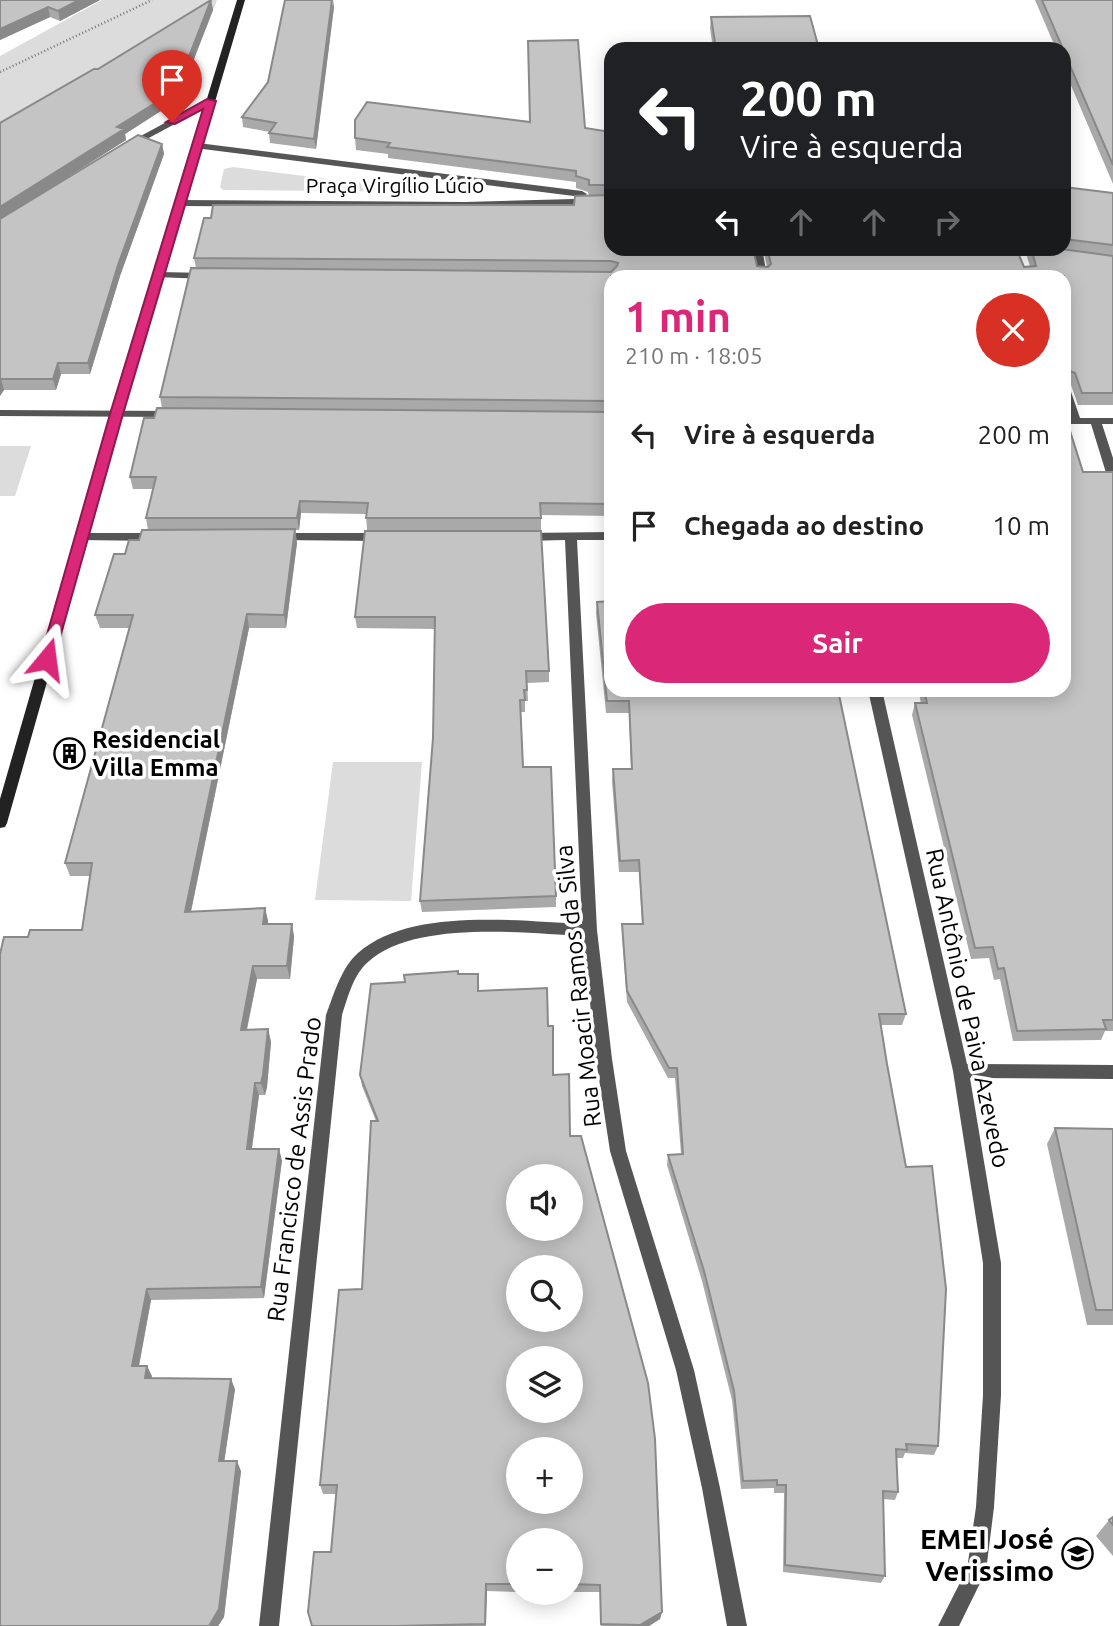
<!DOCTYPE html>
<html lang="pt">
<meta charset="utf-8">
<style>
:root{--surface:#fff;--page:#f6f6f6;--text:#222;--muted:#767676;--accent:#db2777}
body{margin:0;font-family:Ubuntu,sans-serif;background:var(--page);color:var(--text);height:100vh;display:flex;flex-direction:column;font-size:26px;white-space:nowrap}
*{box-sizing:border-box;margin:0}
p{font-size:23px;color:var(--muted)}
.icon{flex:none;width:38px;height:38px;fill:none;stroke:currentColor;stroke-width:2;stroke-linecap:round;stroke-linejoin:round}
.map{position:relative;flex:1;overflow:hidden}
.sheet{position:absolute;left:604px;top:270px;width:467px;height:427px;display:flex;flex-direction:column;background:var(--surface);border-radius:21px;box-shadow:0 4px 18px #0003}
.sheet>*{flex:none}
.guide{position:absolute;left:604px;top:42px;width:467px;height:214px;border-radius:21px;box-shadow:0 4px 18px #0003;background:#202124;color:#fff;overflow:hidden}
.fabs{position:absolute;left:506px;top:1164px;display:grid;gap:14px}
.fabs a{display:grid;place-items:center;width:77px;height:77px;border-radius:50%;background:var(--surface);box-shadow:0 4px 18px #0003;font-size:35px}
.pin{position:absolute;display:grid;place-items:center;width:60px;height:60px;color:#fff;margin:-72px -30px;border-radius:50% 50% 50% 0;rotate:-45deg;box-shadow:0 0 7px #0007}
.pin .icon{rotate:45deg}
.me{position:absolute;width:77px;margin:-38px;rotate:16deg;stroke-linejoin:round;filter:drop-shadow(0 0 5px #0008)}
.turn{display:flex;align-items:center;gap:24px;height:147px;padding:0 21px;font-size:32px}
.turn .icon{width:91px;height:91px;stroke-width:2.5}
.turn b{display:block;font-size:49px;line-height:60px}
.lanes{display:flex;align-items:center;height:66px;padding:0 21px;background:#0003;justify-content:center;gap:35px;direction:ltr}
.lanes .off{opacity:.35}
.round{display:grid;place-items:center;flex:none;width:74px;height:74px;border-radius:37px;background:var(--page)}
.headline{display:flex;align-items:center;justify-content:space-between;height:119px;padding:0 21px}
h1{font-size:42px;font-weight:700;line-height:52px;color:var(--accent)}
.cta{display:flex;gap:14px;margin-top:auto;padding:14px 21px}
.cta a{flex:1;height:80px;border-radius:42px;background:var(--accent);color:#fff;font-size:28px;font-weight:700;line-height:80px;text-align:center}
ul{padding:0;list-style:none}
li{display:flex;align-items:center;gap:21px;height:91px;padding:0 21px}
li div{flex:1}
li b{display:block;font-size:26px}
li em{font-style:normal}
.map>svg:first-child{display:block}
.green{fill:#dcdcdc}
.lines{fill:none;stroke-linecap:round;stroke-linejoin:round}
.path{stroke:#777;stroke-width:2.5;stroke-dasharray:1 2.5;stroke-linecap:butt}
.minor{fill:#555;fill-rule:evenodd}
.secondary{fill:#222;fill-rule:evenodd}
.wall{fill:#a9a9a9}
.shaded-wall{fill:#898989}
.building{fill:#c4c4c4;stroke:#898989;stroke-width:2;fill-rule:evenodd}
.route{fill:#db2777;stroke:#8e194d;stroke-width:2}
.labels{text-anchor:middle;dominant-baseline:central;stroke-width:7;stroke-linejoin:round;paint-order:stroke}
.far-street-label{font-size:21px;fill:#000;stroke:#fff}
.poi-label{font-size:24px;font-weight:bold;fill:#000;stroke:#fff;text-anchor:start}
.street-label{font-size:24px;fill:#000;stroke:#fff}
.near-poi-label{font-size:28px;font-weight:bold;fill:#000;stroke:#fff;text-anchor:end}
</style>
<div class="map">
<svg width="1113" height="1626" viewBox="0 0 1113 1626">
<rect width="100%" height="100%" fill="#fff"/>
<!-- green -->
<path class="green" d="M102 0H217L212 13 0 135V56Z
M233 167 433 192 223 190 220 187 224 169Z
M0 446H31L15 496H0Z
M333 762H422L411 901 315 900Z"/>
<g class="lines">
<!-- path -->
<path class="path" d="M0 72 152 0"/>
<!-- minor -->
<path class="minor" d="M211 98 214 99V103L132 147 124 145Z
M198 143 582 191 587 194 582 197 195 148 193 146Z
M611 198V204L465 208 180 206 175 203 180 200 465 202Z
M752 248H762L767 276H757Z
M993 248C1010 248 1036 245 1050 254L1045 257Z
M159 272 207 273 212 276 207 279 155 277 154 275Z
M1064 383 1069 386 1080 418H1113V424H1102L1113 458V480L1107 476 1091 424H1064V418H1069L1064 402Z
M0 410 174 411 180 414 174 417 0 416Z
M611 532V540H577L597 930 612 1059 626 1151 694 1370 720 1488 747 1626H727L702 1488 676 1370 610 1151 596 1059 583 936C525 933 413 920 368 962 353 975 348 997 342 1015L279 1626H259L326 1015C334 994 341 968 358 953 409 907 518 921 582 924L565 540 525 541 519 537 525 533Z
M82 533H158L164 537 158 541 78 540 76 537 78 534Z
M280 533H382L388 537 382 541 276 540 274 537 276 534Z
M868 690H882L967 1064 1113 1065V1079L970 1078 1001 1263V1395L994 1507 986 1571 959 1626H938L967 1569 976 1507 983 1395V1263L953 1071Z"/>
<!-- secondary -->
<path class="secondary" d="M237 0H245L123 414 7 823 5 827 0 828V799L111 414Z"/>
</g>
<!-- wall -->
<path class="wall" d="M0 0H100L60 21 50 17 0 40Z
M211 0 213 10 178 100 125 134 126 140 44 192 162 144 164 154 120 276 90 374H61L56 390H4L0 396V123L98 69Z
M1035 0H1113V184L1064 69V49H1056Z
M334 7 316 149 270 143 269 133 270 132 243 127 242 117Z
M711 17 819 49H713L710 28Z
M585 128 611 132V248L767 267 763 248H1016L1024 267 1030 266 1027 257 1029 248H1064V187L1113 193V405H1078L1071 385 1065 383V393L1064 398V276H611V516L541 515V530H367L366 514 301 513 299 530H295L297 543 286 628H249L191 912 265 908 268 921V924H292L294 937 290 979H257L247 1030 268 1029 271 1042 267 1087 265 1095H259L252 1149 282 1160 264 1298 151 1300 139 1366H147L152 1378 235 1389 224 1461 241 1471 224 1617 218 1626H0L28 937 82 930 90 876H70L65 863 130 628H100L95 615 125 554 148 530 146 518 153 489H133L130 477 154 418 162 408 160 397 196 268 194 258 574 205 589 196 588 192 576 188V182L388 158V154L356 150 355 138Z
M1083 472H1113V1031H1105L1101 1040 1013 1041 1000 979 994 980 989 958 971 959 912 715 915 703H921L918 690H1064Z
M365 531 549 671V682L527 683 528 701H525V712H520L523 767 556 896V907L422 912 420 901 433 738 435 629 357 628 355 617Z
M597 602 838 690 906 1014 902 1025H881L938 1446 934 1455 905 1453 903 1458H897L898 1492 895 1500 883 1499 885 1576 881 1583 783 1572 784 1493H774V1488L741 1489 732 1400 702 1281 667 1165 668 1155 681 1154 675 1078H668L627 1002 622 935V924H642L639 872H619L612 781 613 769H631L629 713H606L596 613Z
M458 974 479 991 548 1026 553 1075 570 1136 662 1612 660 1619 649 1626H601L600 1592H570V1540H518V1592L487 1591 486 1626H312L331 1552 336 1494H323L320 1485 362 1289 376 1121 362 1086 360 1075 405 982Z
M1055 1128 1113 1129V1325H1087L1047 1144Z
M1113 1517V1556L1096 1536 1109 1520Z"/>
<!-- shaded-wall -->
<path class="shaded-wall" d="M79 0H100L60 21 58 11Z
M211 0 213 10 178 100 125 134 126 140 0 220V207L117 127Z
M333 0 334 7 316 149 314 139Z
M48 7 50 17 0 40V29Z
M162 144 164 154 120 276 90 374 88 363 118 265Z
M58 363 61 374 56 390 53 379Z
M1 379 4 390 0 396V380Z
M300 501 301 513 299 530 297 518Z
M295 529 297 543 286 628 284 615Z
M247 614 249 628 188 925 185 912Z
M265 908 268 921 266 938 263 924Z
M292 924 294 937 290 979 287 966Z
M253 966 257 979 244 1042 241 1030Z
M268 1029 271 1042 267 1087 265 1095 261 1083Z
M255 1083 259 1095 250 1161 247 1149Z
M279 1149 282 1160 264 1298 261 1287Z
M147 1289 151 1300 137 1376 132 1366Z
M147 1366 152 1376 150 1388 145 1378Z
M231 1379 235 1389 223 1470 219 1461Z
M237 1461 241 1471 224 1617 218 1626H209Z
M486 1584 487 1591 485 1626Z
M662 1612 660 1619 649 1626H639Z"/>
<!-- building -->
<path class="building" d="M0 0H79L58 11 48 7 0 29Z
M211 0 176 90 117 127 124 129 0 207V123L94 69H98Z
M285 0H332L314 139 269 133 276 123 242 117 268 82Z
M1042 0H1113V165L1064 52V49H1063Z
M810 16 819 49H716L711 17Z
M578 40 585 128 611 132V185H589V180L576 176V171L387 147 390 143 355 138V120L367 102 530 122 528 41Z
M138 135 162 144 118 265 88 363H58L53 379H1L0 380V219Z
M1064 187 1113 193V245L1064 239Z
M611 195V248H753L757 266 768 267 771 264 767 248H1016L1024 267 1036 266 1031 248H1054L1113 256V393H1082L1075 373 1065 369V393H1064V276H611V401L160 397 191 268 611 272 617 266 618 263 611 261 194 258 204 218H211L213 205H574L575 196Z
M157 408 611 412V504L540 503 541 518H366L368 503 300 501 297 518H146L156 477H130L144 418H154Z
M1064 412 1083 472H1113V1020H1103L1106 1029 1017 1031 1004 968 998 969 993 947 975 948 915 703H927L924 690H1064Z
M295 529 284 615 247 614 185 912 265 908 263 924H292L287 966H253L241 1030 268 1029 263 1075 261 1083H255L247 1149H279L261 1287 147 1289 132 1366H147L145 1378 231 1379 219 1461H237L219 1609 209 1626H0V954L4 937H28L30 930H82L92 863H65L133 615H95L114 554H125L129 540H139L142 530Z
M365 531H541L549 671H526L527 690H524L525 700H520L523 767H551L556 896 420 901 433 738 435 617H355Z
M611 601V690H838L906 1014H879L887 1064 906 1167 932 1166 946 1289 938 1446 906 1444 907 1450 896 1449 898 1492 883 1491 885 1576 785 1565 786 1485H777V1480L743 1481 734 1391 704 1271 668 1155 683 1154 677 1068H669L627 991 622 924H643L639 860 620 861 613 769H632L629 701H607L597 602Z
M458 971V974H478V991L547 988 548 1026H553V1075L569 1074 570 1136H581L648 1383 655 1439 662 1612 640 1625 601 1624 600 1585 570 1584V1540H518V1584H486L485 1624 396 1626H312L308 1612 314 1552H331L337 1485H320L339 1290 362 1289 371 1121H378L360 1075 371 984 405 982 404 975ZM518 1176H570V1228H518ZM518 1267H570V1320H518ZM518 1358H570V1410H518ZM518 1449H570V1502H518Z
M1055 1128 1113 1129V1310H1096Z
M1113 1517V1525L1109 1520Z"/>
<!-- route -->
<path class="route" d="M207 99 216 101 123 414 54 659 47 664 40 659 110 414 203 109 175 124 166 122Z"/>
<!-- icons -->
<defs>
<symbol id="building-ring" viewBox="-11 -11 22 22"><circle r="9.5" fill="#fff" stroke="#000" stroke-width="1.5"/><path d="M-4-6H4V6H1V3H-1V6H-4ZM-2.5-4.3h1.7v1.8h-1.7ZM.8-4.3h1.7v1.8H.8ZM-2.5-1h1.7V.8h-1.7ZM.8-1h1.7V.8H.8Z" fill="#000"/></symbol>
<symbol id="school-ring" viewBox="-11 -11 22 22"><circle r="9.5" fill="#fff" stroke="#000" stroke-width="1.5"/><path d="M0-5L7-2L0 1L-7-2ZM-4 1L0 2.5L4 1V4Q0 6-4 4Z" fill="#000"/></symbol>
</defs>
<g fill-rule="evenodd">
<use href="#building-ring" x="52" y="736" width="35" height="35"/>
<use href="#school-ring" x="1060" y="1536" width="35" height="35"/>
</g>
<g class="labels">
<!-- far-street labels -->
<g class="far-street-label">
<text x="395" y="185">Praça Virgílio Lúcio</text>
</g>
<!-- poi labels -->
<g class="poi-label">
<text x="92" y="739">Residencial<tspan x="92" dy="28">Villa Emma</tspan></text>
</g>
<!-- street labels -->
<g class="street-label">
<text transform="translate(578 986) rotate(-96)">Rua Moacir Ramos da Silva</text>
<text transform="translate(968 1008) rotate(78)">Rua Antônio de Paiva Azevedo</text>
<text transform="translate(294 1169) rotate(-83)">Rua Francisco de Assis Prado</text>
</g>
<!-- near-poi labels -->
<g class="near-poi-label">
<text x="1054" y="1538">EMEI José<tspan x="1054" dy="32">Verissimo</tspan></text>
</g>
</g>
</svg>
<div class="fabs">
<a><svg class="icon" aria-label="sound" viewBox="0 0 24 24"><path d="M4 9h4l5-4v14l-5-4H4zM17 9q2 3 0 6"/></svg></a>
<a><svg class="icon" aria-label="search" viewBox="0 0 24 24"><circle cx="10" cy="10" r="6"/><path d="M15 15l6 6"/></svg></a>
<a><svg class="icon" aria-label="layers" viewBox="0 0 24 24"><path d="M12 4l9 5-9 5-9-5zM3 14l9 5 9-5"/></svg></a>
<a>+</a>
<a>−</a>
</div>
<div class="pin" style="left:172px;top:122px;background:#d93025"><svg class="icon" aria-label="arrive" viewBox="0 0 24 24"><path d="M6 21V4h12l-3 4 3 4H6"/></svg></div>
<svg class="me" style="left:47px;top:659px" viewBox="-20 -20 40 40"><path d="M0-17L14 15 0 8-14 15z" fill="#db2777" stroke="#fff" stroke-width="4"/></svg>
<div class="guide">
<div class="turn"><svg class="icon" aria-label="left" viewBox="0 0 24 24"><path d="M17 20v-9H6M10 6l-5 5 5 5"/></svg><div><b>200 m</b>Vire à esquerda</div></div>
<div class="lanes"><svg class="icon" aria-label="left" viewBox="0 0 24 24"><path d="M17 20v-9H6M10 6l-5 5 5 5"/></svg><svg class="icon off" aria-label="ahead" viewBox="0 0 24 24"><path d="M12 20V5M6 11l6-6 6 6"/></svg><svg class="icon off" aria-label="ahead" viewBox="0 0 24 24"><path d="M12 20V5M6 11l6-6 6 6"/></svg><svg class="icon off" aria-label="right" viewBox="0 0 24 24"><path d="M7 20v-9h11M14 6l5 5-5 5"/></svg></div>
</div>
<section class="sheet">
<div class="headline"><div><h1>1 min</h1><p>210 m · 18:05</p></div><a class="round" style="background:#d93025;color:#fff"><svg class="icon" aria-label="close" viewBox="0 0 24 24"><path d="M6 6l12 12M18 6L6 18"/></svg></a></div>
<ul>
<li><svg class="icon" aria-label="left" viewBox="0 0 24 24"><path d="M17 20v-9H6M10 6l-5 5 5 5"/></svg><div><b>Vire à esquerda</b></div><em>200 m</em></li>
<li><svg class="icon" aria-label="arrive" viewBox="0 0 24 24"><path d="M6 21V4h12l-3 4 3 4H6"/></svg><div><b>Chegada ao destino</b></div><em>10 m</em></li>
</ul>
<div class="cta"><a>Sair</a></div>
</section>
</div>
